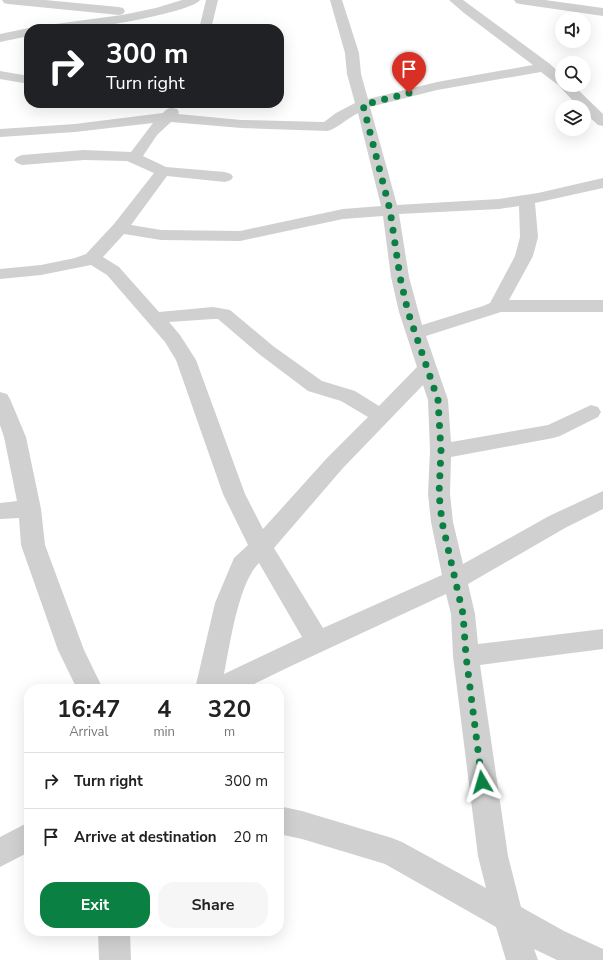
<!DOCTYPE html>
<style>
:root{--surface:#fff;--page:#f6f6f6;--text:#222;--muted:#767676;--line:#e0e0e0;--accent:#0b8043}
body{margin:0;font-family:"Nunito Sans",sans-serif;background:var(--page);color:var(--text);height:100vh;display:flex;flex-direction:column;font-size:15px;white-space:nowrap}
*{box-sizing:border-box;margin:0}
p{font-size:13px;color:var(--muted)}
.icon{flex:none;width:22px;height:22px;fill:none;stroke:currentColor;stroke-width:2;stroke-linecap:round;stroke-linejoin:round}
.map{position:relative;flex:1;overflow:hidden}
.side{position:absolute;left:24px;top:684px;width:260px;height:252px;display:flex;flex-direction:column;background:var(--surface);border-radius:16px;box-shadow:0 4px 16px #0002}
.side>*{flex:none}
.guide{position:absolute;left:24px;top:24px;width:260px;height:84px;border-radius:16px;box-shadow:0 4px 16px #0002;background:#202124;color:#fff;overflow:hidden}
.buttons{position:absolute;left:555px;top:12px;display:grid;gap:8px}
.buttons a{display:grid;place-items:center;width:36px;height:36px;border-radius:50%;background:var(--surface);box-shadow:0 4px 16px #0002;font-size:20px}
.pin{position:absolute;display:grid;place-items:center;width:34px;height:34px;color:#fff;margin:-41px -17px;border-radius:50% 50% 50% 0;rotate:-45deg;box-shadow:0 0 4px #0007}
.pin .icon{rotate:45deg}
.me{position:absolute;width:44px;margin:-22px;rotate:353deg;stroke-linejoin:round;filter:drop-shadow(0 0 3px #0008)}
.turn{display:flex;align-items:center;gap:14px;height:84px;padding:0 16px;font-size:18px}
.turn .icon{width:52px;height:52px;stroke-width:2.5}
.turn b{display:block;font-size:28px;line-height:34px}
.eta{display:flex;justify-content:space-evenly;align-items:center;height:68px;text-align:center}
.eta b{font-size:24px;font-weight:700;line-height:28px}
.action{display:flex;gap:8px;margin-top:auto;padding:8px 16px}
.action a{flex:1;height:46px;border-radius:16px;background:var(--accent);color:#fff;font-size:16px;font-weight:700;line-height:46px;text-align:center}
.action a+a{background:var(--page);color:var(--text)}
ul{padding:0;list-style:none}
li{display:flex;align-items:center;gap:12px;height:56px;padding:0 16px;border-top:1px solid var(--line)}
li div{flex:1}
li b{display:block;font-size:15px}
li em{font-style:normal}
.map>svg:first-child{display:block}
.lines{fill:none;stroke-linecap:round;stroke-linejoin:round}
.minor{fill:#d0d0d0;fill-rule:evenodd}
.route{stroke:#0b8043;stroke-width:7;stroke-dasharray:0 12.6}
</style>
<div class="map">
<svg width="603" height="960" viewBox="0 0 603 960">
<rect width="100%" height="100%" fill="#fff"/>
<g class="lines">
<!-- minor -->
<path class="minor" d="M2 0H45L119 7 123 8 125 11 123 14 119 15 8 4 4 3Z
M182 0H200C192 12 96 28 79 29 66 30 54 29 42 29L43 26 48 25 122 15 156 8Z
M206 0H218L211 29H199Z
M330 0H342L359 53 361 74 368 99 437 82 533 65 464 13 449 0H463L550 64 562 75V85H573L603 114V126L598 125 584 112V107H579L558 85 541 72 437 90 370 107 397 205 499 199 538 193 603 178V188L535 203 538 237 533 256 509 300H603V312H501L426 336 448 400 451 442 548 425 591 405 598 407 601 412 598 417 560 436 553 438 451 457 450 494 453 522 463 564 549 516 603 491V509L565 528 468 584 475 614 478 644 603 629V649L480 665 508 856 521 907 564 931 603 949V960H557L534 949 538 960H506L496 927 385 864 302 839 279 834V806L302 811 392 838 402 842 486 888 478 856 453 656 451 614 446 594 291 666 244 689H195L215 603 234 558 248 545 223 494 176 360 165 342 107 275 91 265 41 275 0 279V269L41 265 75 258 86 254 114 224 154 173 127 161 84 160 22 165 17 163 14 160 17 157 22 155 84 150 131 152 153 123 75 132 0 137V129L75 124 163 113C167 108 170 107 177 109L179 112 178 114 241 120 324 122 336 113 355 103 347 74 345 53ZM358 113 381 206 343 209 240 231 161 230 131 225 167 176 225 182 231 180 233 177 231 174 225 172 166 167 143 156 157 135 171 122 241 128 328 131C336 129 348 118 358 113ZM519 206 520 237 515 256 490 303 483 306 422 325 409 277 399 214 499 209ZM383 216 391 277 399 312 417 367 379 406 355 391 322 381 273 346 230 310 213 307 159 312 119 267 103 257 124 234 161 240 240 241 343 219ZM213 319H218L259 354 308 391 341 401 368 417 327 458 263 529 245 494 196 360 180 335 169 322ZM423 385 428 400 430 451 428 494 431 522 442 575 323 628 274 548 343 468ZM259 563 302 637 224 674C230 645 238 584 259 563Z
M514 0H545L603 8V16L520 4 516 3Z
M29 28 32 29H29V36L0 42V34Z
M0 71 29 76V84L0 79Z
M0 392 7 394 10 399 26 437 41 509 45 545 84 650 103 689H77L58 650 21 545 19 518 0 519V503L17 501 4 437 0 425Z
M29 822V852L0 867V837Z
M98 931H130L131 960H99Z"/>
</g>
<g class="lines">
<!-- route -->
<path class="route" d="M409 93 363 105 390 210 400 277 408 312 438 400 441 451 439 494 442 522 463 614 466 656 482 782"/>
</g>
</svg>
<div class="buttons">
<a><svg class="icon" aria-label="sound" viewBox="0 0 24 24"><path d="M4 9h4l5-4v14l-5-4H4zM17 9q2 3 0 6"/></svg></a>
<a><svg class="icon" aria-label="search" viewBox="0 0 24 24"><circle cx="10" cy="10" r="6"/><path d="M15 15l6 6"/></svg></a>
<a><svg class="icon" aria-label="layers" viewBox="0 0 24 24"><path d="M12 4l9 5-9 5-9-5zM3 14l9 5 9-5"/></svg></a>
</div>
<div class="pin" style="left:409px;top:93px;background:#d93025"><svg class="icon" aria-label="arrive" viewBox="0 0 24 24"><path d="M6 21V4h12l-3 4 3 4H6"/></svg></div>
<svg class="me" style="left:482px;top:782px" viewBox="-20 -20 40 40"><path d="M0-17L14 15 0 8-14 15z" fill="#0b8043" stroke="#fff" stroke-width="4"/></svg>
<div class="guide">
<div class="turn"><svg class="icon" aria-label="right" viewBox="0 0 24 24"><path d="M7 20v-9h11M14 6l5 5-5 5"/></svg><div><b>300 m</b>Turn right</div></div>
</div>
<section class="side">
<div class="eta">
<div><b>16:47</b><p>Arrival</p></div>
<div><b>4</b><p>min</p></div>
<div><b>320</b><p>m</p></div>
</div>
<ul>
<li><svg class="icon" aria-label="right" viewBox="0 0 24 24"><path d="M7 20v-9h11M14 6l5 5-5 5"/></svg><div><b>Turn right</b></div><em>300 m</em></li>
<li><svg class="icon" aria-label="arrive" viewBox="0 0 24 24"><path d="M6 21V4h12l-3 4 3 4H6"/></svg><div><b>Arrive at destination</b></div><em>20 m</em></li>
</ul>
<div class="action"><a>Exit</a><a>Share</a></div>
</section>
</div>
